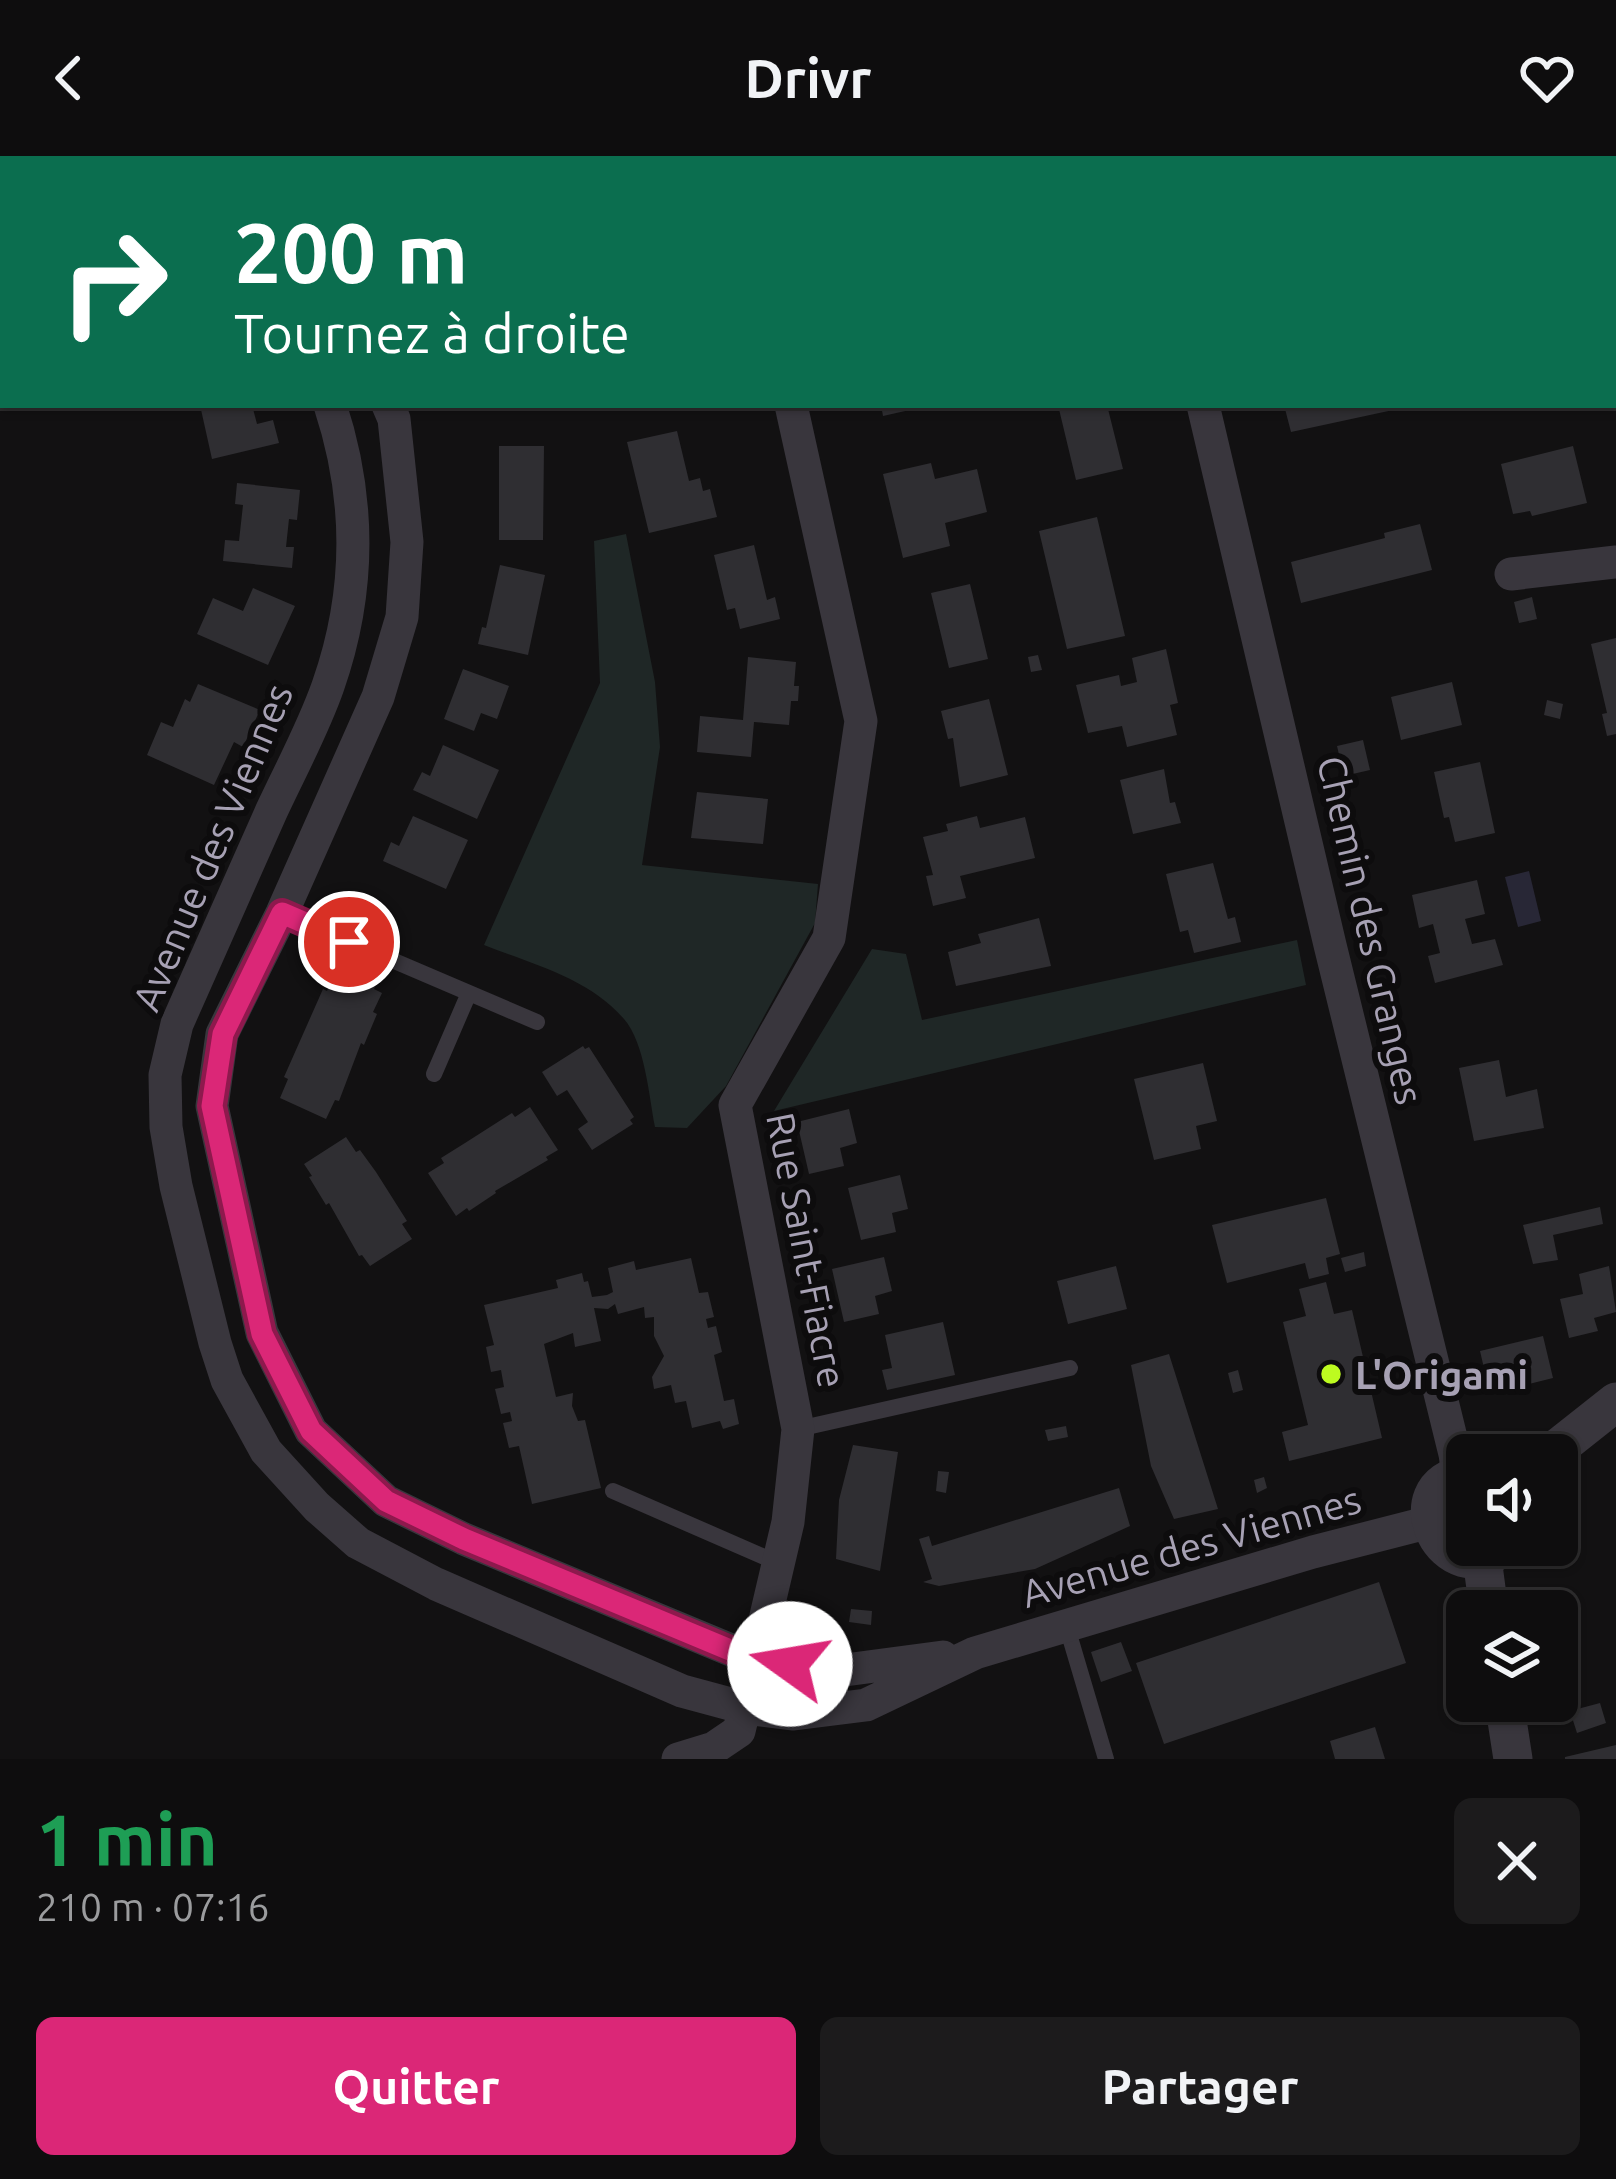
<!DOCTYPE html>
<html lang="fr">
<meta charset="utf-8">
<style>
:root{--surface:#0e0d0e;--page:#1c1b1c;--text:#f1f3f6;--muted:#9b9c9e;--line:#2e2d2e;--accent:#db2777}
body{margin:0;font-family:Ubuntu,sans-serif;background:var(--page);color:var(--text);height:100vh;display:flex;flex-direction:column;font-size:45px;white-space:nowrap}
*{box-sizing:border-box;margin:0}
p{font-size:39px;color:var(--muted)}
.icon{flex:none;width:66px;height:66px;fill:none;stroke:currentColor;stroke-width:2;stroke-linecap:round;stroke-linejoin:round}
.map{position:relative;height:1603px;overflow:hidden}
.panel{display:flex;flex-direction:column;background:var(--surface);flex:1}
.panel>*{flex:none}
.hud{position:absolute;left:0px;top:0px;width:1617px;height:252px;box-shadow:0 3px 9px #0004,0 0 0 3px var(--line);background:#0b6e4f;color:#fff;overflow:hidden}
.fabs{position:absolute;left:1446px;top:1278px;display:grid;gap:24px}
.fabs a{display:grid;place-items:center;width:132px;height:132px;border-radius:18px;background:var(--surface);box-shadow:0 3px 9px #0004,0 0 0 3px var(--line);font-size:60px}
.pin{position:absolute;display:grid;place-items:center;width:102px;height:102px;color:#fff;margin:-51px;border:6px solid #fff;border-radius:50%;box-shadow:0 3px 12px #0007}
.me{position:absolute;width:132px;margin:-66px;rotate:283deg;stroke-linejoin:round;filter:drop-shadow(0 0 9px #0008)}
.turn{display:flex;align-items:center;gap:42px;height:252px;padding:0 36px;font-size:54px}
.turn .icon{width:156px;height:156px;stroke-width:2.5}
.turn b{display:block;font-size:84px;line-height:102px}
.round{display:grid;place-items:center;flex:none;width:126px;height:126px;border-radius:18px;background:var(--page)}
.headline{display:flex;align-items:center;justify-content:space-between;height:204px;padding:0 36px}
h1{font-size:72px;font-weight:600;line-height:90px;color:#1e9e55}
.primary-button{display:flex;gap:24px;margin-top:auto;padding:24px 36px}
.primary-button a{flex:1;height:138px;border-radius:18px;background:var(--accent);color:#fff;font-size:48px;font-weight:600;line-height:138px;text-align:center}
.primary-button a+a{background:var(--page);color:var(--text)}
header{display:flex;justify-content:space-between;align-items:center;height:156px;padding:0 36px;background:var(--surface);font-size:54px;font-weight:600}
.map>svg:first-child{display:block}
.green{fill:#1f2726}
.water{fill:#282736}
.building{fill:#2f2e32}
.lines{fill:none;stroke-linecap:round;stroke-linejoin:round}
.service{stroke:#39363d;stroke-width:16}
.minor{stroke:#39363d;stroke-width:33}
.tertiary{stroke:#39363d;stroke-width:39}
.route-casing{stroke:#8e194d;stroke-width:30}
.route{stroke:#db2777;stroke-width:21}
.poi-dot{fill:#bdfb20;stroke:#0d0c0d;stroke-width:4.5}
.labels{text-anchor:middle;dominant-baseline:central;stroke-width:12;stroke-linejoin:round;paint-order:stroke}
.street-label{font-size:39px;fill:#a7a1b4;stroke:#0d0c0d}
.poi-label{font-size:39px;font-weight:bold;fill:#a7a1b4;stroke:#0d0c0d;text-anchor:start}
</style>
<header><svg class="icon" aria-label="back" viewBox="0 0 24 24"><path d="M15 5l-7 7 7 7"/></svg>Drivr<svg class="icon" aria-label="heart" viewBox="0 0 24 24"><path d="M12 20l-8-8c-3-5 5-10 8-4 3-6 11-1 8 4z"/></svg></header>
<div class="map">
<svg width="1616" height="1603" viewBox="0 0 1616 1603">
<rect width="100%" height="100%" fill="#121112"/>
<!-- green -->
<path class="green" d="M626 378 655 526 660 591 642 709 818 728 815 767 726 930 687 972 655 971C649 940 645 887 624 863 589 822 532 808 484 789L600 527 594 385Z
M1297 784 1306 829 774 955 872 793 906 798 922 864Z"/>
<!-- water -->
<path class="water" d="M1529 715 1541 765 1518 771 1505 721Z"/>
<!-- building -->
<path class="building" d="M200 249H252L257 268 273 264 279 287 212 303Z
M881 249H923V251L883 260Z
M1058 249H1107L1123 313 1076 324Z
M1284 249H1407V251L1291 276Z
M677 275 689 325 700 322 703 335 710 333 717 361 649 377 627 286Z
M499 290H544L543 384H499Z
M1573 290 1587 347 1532 360 1530 355 1513 358 1501 308Z
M931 307 935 323 977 313 987 356 945 367 950 390 903 402 883 318Z
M237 327 300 334 297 364 289 363 286 391H294L292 412 223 405 225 384 239 385 243 349 235 348Z
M1097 361 1125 480 1067 493 1039 375Z
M1420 368 1432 414 1301 447 1291 406 1385 382 1384 377Z
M754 389 767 444 775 441 780 463 740 473 735 452 727 454 714 399Z
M500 409 545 419 528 499 478 488 482 471 486 472Z
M970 428 988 503 949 512 931 437Z
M253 432 295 450 268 509 197 478 213 442 243 455Z
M1532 441 1537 463 1519 467 1514 446Z
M1616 482V578L1607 580 1602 558 1607 557 1591 488Z
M1166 493 1178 547 1170 549 1177 579 1127 591 1122 570 1088 577 1076 529 1119 519 1121 530 1137 526 1132 502Z
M1038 499 1042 514 1031 516 1028 501Z
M748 501 796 506 794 530H799L798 545H791L789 569 754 566 751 601 697 596 700 560 743 564Z
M463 513 509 530 497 563 481 557 474 575 444 563Z
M1452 526 1462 569 1401 584 1391 541Z
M198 528 260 554 243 591 234 586 214 629 147 599 161 566 173 571 185 543 190 546Z
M989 543 1008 619 960 631 953 582 948 583 941 555Z
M1547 544 1563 548 1560 563 1544 559Z
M1363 584 1370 614 1344 620 1337 590Z
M443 589 499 614 477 663 413 634 422 616 430 620Z
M1480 606 1495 677 1455 686 1449 661 1444 662 1434 616Z
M1164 613 1170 647 1175 646 1181 667 1133 678 1120 624Z
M697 636 768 643 763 688 691 682Z
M413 660 468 684 446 733 383 705 391 686 399 690Z
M977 660 980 672 1025 661 1035 702 960 720 966 742 933 750 926 720 933 719 923 681 948 675 946 668Z
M204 702 215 707 207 725 196 720Z
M1213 707 1228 763 1235 761 1241 786 1194 797 1188 774 1180 776 1166 718Z
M1477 724 1485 758 1465 763 1472 788 1495 783 1503 809 1435 827 1428 800 1440 797 1433 768 1419 772 1412 739Z
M1039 762 1051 810 956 830 948 796 981 787 978 778Z
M347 810 378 824 374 833 382 837 373 856 377 858 364 889 361 887 339 945 335 944 326 963 280 942 288 923 284 921 323 833 327 835 335 816 343 820Z
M583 890 585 893 589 891 634 961 630 964 633 968 592 994 578 973 588 966 567 934 557 940 542 916Z
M1499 904 1506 941 1537 933 1544 972 1474 985 1459 912Z
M1203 907 1217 965 1196 970 1201 993 1154 1004 1134 923Z
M530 951 558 994 546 1001 548 1004 495 1035 496 1037 469 1055 467 1052 456 1060 428 1017 444 1007 441 1002 465 987 512 957 515 961Z
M849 953 857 987 840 992 844 1010 809 1018 797 966Z
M346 981 356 996 360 994 376 1016 407 1065 402 1068 412 1083 370 1110 362 1099 359 1100 329 1047 326 1049 309 1021 312 1020 304 1008Z
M900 1019 908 1053 892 1057 896 1076 861 1084 848 1032Z
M1326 1042 1340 1098 1326 1102 1329 1118 1309 1123 1305 1107 1227 1127 1212 1069Z
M1600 1051 1603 1068 1553 1079 1558 1104 1533 1108 1523 1069Z
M1364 1096 1366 1110 1345 1116 1341 1102Z
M884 1101 892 1135 875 1140 879 1158 844 1166 832 1113Z
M691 1102 699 1137 708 1136 714 1161 706 1163 708 1172 716 1170 722 1196 714 1199 724 1245 734 1243 739 1268 723 1273 720 1265 692 1272 686 1245 675 1247 671 1229 654 1233 652 1221 664 1200 654 1180V1161L645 1162 644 1151 618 1158 615 1148 608 1153 594 1152 601 1185 575 1191 573 1177 544 1188 556 1241 573 1237 572 1250 578 1265 585 1264 601 1332 532 1348 519 1290 509 1292 503 1267 512 1265 510 1256 501 1258 495 1233 504 1231 501 1214 491 1216 486 1191 494 1189 484 1149 558 1132 556 1124 582 1117 584 1126 588 1125 592 1141 607 1139 613 1136 608 1112 634 1105 636 1114Z
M1116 1110 1127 1153 1068 1168 1057 1125Z
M1609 1110 1616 1156 1594 1162 1598 1175 1569 1182 1560 1143 1583 1138 1579 1118Z
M1326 1126 1334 1158 1352 1154 1382 1282 1289 1305 1282 1276 1308 1269 1283 1166 1306 1160 1299 1133Z
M943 1166 955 1219 887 1234 882 1214 892 1212 885 1179Z
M1543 1180 1553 1222 1490 1238 1480 1195Z
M1169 1198 1218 1353 1174 1363 1151 1310 1131 1209Z
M1238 1214 1243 1234 1233 1237 1228 1217Z
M1066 1270 1068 1281 1048 1285 1045 1274Z
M853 1289 898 1296 880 1415 836 1403 839 1344Z
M938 1315 949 1316 946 1337 936 1335Z
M1264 1321 1267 1332 1257 1337 1254 1324Z
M1119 1332 1130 1370 1035 1413 939 1430 923 1426 932 1423 919 1383 929 1380 932 1390Z
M1379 1426 1406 1507 1164 1588 1136 1507Z
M851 1453 872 1455 871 1469 849 1466Z
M1121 1486 1132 1515 1101 1526 1091 1496Z
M1600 1547 1606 1567 1577 1577 1570 1555Z
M1375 1571 1385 1603H1335L1330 1585Z
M1616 1589V1603H1565V1601Z"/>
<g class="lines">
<!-- service -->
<path class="service" d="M282 757 537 866
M434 918 469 837
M798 1273 1070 1212
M613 1335 778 1407
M1066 1468 1106 1603"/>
<!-- minor -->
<path class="minor" d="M209 0 211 3
M260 0 261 3
M731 0 732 3
M1142 0 1143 3
M330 249C361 343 361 436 328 530 313 573 290 615 271 656 240 727 208 797 177 868L165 919 166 971 176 1030 215 1187 227 1224 266 1295 317 1351 358 1387 436 1428 682 1535 745 1552 794 1558 866 1549 975 1497 1313 1396 1430 1366
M388 249 394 263 407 386 402 461 378 541 282 757 222 878 212 950 262 1177 311 1275 386 1345 464 1383 755 1504 845 1514 943 1501
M1203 249 1330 789 1455 1298 1458 1319
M1511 418 1616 406
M678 1603 714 1592 739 1575 788 1366 798 1273 735 949 829 782 861 565 791 249"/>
<!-- tertiary -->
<path class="tertiary" d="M1549 1299 1616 1246
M1467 1318C1392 1328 1446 1442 1504 1389
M1482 1402 1489 1455
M1504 1545 1513 1603"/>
</g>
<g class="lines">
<defs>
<path id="route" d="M349 786 282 757 223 878 212 950 262 1178 311 1275 386 1345 464 1383 754 1504 790 1508"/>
</defs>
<!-- route casing -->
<use href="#route" class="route-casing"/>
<!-- route -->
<use href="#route" class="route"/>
</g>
<!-- markers -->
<circle class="poi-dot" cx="1331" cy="1218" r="12"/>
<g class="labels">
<!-- street labels -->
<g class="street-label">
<text transform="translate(212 691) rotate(-67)">Avenue des Viennes</text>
<text transform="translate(1371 774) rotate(77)">Chemin des Granges</text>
<text transform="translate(807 1094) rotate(79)">Rue Saint-Fiacre</text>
<text transform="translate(1191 1390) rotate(-16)">Avenue des Viennes</text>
</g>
<!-- poi labels -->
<g class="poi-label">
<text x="1355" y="1218">L'Origami</text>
</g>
</g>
</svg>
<div class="fabs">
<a><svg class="icon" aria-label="sound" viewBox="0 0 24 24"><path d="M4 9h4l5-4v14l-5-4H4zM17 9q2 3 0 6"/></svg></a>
<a><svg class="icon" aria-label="layers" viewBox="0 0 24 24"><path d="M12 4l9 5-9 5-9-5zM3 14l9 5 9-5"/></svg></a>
</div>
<div class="pin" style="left:349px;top:786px;background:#d93025"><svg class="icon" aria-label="arrive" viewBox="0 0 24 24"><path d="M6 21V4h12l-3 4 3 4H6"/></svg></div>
<svg class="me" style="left:790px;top:1508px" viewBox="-20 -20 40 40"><circle r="19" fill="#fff"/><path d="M0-13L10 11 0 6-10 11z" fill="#db2777"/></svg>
<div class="hud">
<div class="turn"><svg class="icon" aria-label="right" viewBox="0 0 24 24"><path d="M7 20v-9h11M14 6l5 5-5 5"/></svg><div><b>200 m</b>Tournez à droite</div></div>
</div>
</div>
<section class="panel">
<div class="headline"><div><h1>1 min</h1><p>210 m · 07:16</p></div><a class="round"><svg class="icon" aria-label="close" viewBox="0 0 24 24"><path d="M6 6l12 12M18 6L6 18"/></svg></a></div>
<div class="primary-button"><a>Quitter</a><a>Partager</a></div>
</section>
